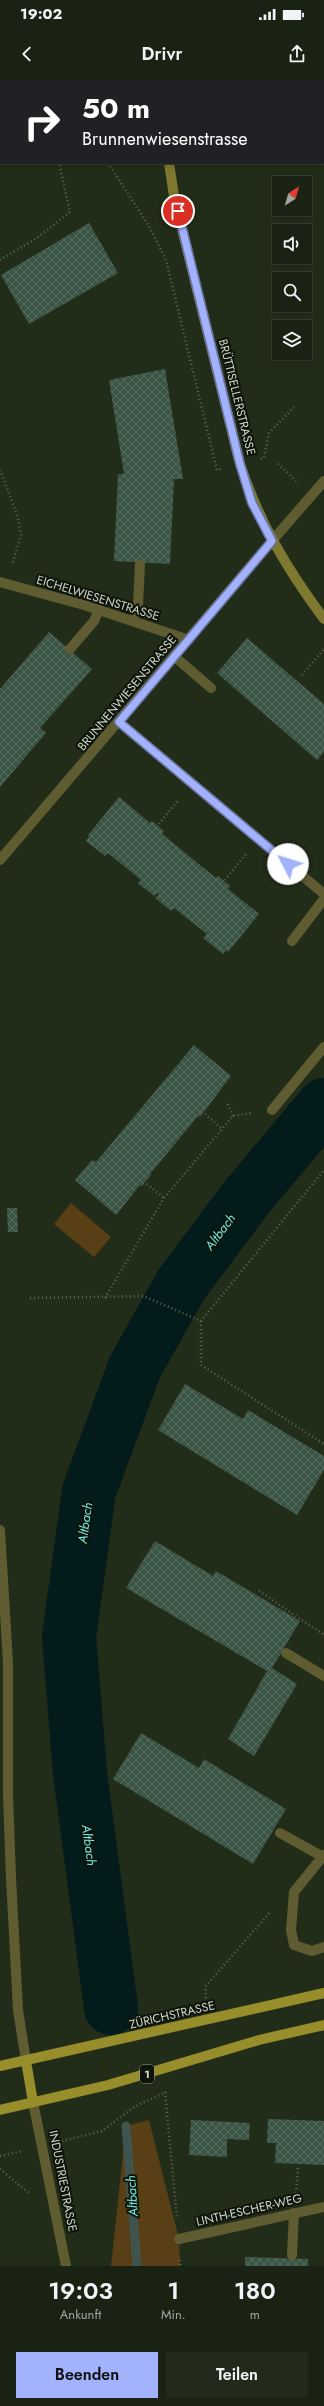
<!DOCTYPE html>
<html lang="de">
<meta charset="utf-8">
<style>
:root{--surface:#1a2213;--page:#232a1c;--text:#f1f3f6;--muted:#9fa4a0;--line:#383f33;--accent:#a2b2fd}
body{margin:0;font-family:Jost,sans-serif;background:var(--page);color:var(--text);height:100vh;display:flex;flex-direction:column;font-size:15px;white-space:nowrap}
*{box-sizing:border-box;margin:0}
p{font-size:13px;color:var(--muted)}
.icon{flex:none;width:22px;height:22px;fill:none;stroke:currentColor;stroke-width:2;stroke-linecap:round;stroke-linejoin:round}
.map{position:relative;height:2186px;overflow:hidden}
.drawer{display:flex;flex-direction:column;background:var(--surface);flex:1}
.drawer>*{flex:none}
.banner{position:absolute;left:0px;top:0px;width:324px;height:84px;box-shadow:0 2px 6px #0003,0 0 0 1px var(--line);background:#202124;color:#fff;overflow:hidden}
.needle{width:26px;rotate:37deg}
.fabs{position:absolute;left:272px;top:96px;display:grid;gap:8px}
.fabs a{display:grid;place-items:center;width:40px;height:40px;border-radius:0px;background:var(--surface);box-shadow:0 2px 6px #0003,0 0 0 1px var(--line);font-size:20px}
.pin{position:absolute;display:grid;place-items:center;width:34px;height:34px;color:#fff;margin:-17px;border:2px solid #fff;border-radius:50%;box-shadow:0 1px 4px #0007}
.me{position:absolute;width:44px;margin:-22px;rotate:310deg;stroke-linejoin:round;filter:drop-shadow(0 0 3px #0008)}
.turn{display:flex;align-items:center;gap:14px;height:84px;padding:0 16px;font-size:18px}
.turn .icon{width:52px;height:52px;stroke-width:2.5}
.turn b{display:block;font-size:28px;line-height:34px}
.eta{display:flex;justify-content:space-evenly;align-items:center;height:68px;text-align:center}
.eta b{font-size:24px;font-weight:600;line-height:28px}
.primary-button{display:flex;gap:8px;margin-top:auto;padding:8px 16px}
.primary-button a{flex:1;height:46px;border-radius:0px;background:var(--accent);color:#111;font-size:16px;font-weight:600;line-height:46px;text-align:center}
.primary-button a+a{background:var(--page);color:var(--text)}
.status{display:flex;justify-content:space-between;align-items:center;height:28px;padding:0 20px;background:var(--surface);direction:ltr}
.status svg{height:11px;fill:currentColor}
header{display:flex;justify-content:space-between;align-items:center;height:52px;padding:0 16px;background:var(--surface);font-size:18px;font-weight:600}
.map>svg:first-child{display:block}
.green{fill:#593f16}
.lines{fill:none;stroke-linecap:round;stroke-linejoin:round}
.stream{stroke:#40544f;stroke-width:9}
.river{stroke:#031b1a;stroke-width:54}
.building{fill:url(#building-cross-hatch)}
.path{stroke:#5d6755;stroke-width:2.5;stroke-dasharray:1 3;stroke-linecap:butt}
.lane{stroke:#605c31;stroke-width:10}
.street{stroke:#605c31;stroke-width:10}
.secondary{stroke:#7f7830;stroke-width:10}
.primary{stroke:#978d2b;stroke-width:10}
.rail{stroke:#aab3a4;stroke-width:3;stroke-dasharray:6 3;stroke-linecap:butt}
.route-casing{stroke:#6974a4;stroke-width:10}
.route{stroke:#a2b2fd;stroke-width:7}
.labels{text-anchor:middle;dominant-baseline:central;stroke-width:4;stroke-linejoin:round;paint-order:stroke}
.shield{fill:#0f140b;stroke:#969d91;stroke-width:1}
.shield-label{font-size:11px;font-weight:bold;fill:#d0d8cb}
.street-label{font-size:12px;fill:#d0d8cb;stroke:#0f140b}
.water-label{font-size:13px;font-style:italic;fill:#74eae1;stroke:#0f140b}
</style>
<div class="status"><b>19:02</b><svg viewBox="0 0 49 12"><path d="M0 12V9h3v3zM5 12V6h3v6zM10 12V3h3v9zM15 12V0h3v12zM26 1h20v11H26zM47 4h2v5h-2z"/></svg></div>
<header><svg class="icon" aria-label="back" viewBox="0 0 24 24"><path d="M15 5l-7 7 7 7"/></svg>Drivr<svg class="icon" aria-label="share" viewBox="0 0 24 24"><path d="M12 15V3M7 8l5-5 5 5M5 13v7h14v-7"/></svg></header>
<div class="map">
<svg width="324" height="2186" viewBox="0 0 324 2186">
<defs>
<pattern id="building-cross-hatch" width="8" height="8" patternUnits="userSpaceOnUse"><rect width="8" height="8" fill="#3a5446"/><path d="M0 0l8 8M0 8l8-8" fill="none" stroke="#556c5f"/></pattern>
</defs>
<rect width="100%" height="100%" fill="#222d19"/>
<!-- green -->
<path class="green" d="M71 1123 111 1157 94 1177 54 1144Z
M149 2040 179 2159 180 2186H111L126 2046Z"/>
<g class="lines">
<!-- stream -->
<path class="stream" d="M126 2046 137 2186"/>
<!-- river -->
<path class="river" d="M111 1928 80 1693 69 1557 89 1411 135 1287 181 1205 246 1118 324 1025"/>
</g>
<!-- building -->
<path class="building" d="M89 143 118 193 29 244 1 195Z
M165 289 183 399H174L170 484 114 481 118 394H124L109 300Z
M49 552 92 589 40 648 46 653 0 707V609Z
M247 558 324 624V672L317 680 217 593Z
M119 717 150 743 152 741 164 751 162 754 216 798 218 796 230 806 228 809 259 834 228 872 226 870 223 874 203 858 207 854 174 828 171 831 155 818 159 814 157 813 154 816 138 803 141 800 108 773 105 776 86 761 89 757 88 755Z
M194 965 231 996 200 1037 198 1036 150 1094 151 1095 142 1106 140 1105 116 1135 75 1100 92 1080 96 1082Z
M7 1128H17L18 1152H8Z
M185 1304 243 1339 248 1330 324 1376V1390L297 1435 158 1350Z
M155 1461 213 1496 216 1491 300 1541 272 1588 297 1604 254 1676 228 1659 267 1591 126 1508Z
M141 1653 199 1688 204 1679 286 1729 253 1784 113 1699Z
M268 2039 324 2041V2085L275 2083 276 2063H267Z
M191 2040 250 2043 249 2060 227 2059V2077L189 2075Z
M245 2177 308 2179V2186H245Z"/>
<g class="lines">
<!-- path -->
<path class="path" d="M245 1 246 0
M0 16 1 18
M108 83 149 146 166 180 217 390 221 389
M0 180 37 158 70 132 59 83
M261 379 264 378 269 353 294 327
M278 384 296 401
M0 390 18 438 21 455 12 485
M302 595 324 569
M159 744 179 719
M225 800 246 774
M228 1024 233 1036
M205 1034 222 1049
M147 1104 164 1118
M30 1218 143 1216 201 1241 324 1090
M105 1218 164 1118 233 1036 252 1033
M201 1241V1285L324 1364
M259 1511 324 1555
M206 1918 205 1907 270 1832
M165 2012 177 2139
M62 2061 102 2051 134 2027 166 2012
M0 2076 22 2071
M0 2089 29 2113
M296 2113 298 2087
M180 2180V2186"/>
<!-- lane -->
<path class="lane" d="M272 461 324 401
M133 541 138 525 140 484
M70 569 94 541 99 530
M174 576 211 608
M119 642 324 814
M292 861 324 819
M272 1030 324 967
M286 1573 324 1596
M280 1753 323 1777
M294 1812 291 1850 294 1865 312 1871 324 1867
M292 2175 294 2133"/>
<!-- street -->
<path class="street" d="M0 502 84 525 189 560
M0 780 272 461
M0 1450 8 1583V1715L11 1798 18 1930 26 1981
M294 1812 324 1775
M33 2022 66 2186
M179 2159 324 2127"/>
<!-- secondary -->
<path class="secondary" d="M156 0 157 1
M169 83 174 116 240 384C260 444 287 489 324 539"/>
<!-- primary -->
<path class="primary" d="M26 1981 33 2022
M0 1986 324 1913
M0 2030 108 2005 259 1960 324 1945"/>
<!-- rail -->
<path class="rail" d="M10 1 12 0
M93 1 94 0
M0 7H1
M0 64H1"/>
</g>
<g class="lines">
<defs>
<path id="route" d="M178 131 240 384 252 423 272 461 119 642 288 784"/>
</defs>
<!-- route casing -->
<use href="#route" class="route-casing"/>
<!-- route -->
<use href="#route" class="route"/>
</g>
<g class="labels">
<!-- shield labels -->
<rect class="shield" x="140" y="1985" width="14" height="18" rx="3"/>
<g class="shield-label">
<text x="147" y="1994">1</text>
</g>
<!-- street labels -->
<g class="street-label">
<text transform="translate(237 317) rotate(76)">BRÜTTISELLERSTRASSE</text>
<text transform="translate(98 518) rotate(17)">EICHELWIESENSTRASSE</text>
<text transform="translate(127 613) rotate(-50)">BRUNNENWIESENSTRASSE</text>
<text transform="translate(172 1935) rotate(-13)">ZÜRICHSTRASSE</text>
<text transform="translate(63 2101) rotate(79)">INDUSTRIESTRASSE</text>
<text transform="translate(249 2130) rotate(-13)">LINTH-ESCHER-WEG</text>
</g>
<!-- water labels -->
<g class="water-label">
<text transform="translate(220 1152) rotate(-53)">Altbach</text>
<text transform="translate(85 1443) rotate(-82)">Altbach</text>
<text transform="translate(89 1765) rotate(82)">Altbach</text>
<text transform="translate(132 2116) rotate(-94)">Altbach</text>
</g>
</g>
</svg>
<div class="fabs">
<a><svg class="needle" viewBox="-14 -14 28 28"><path d="M0-13l5 13h-10z" fill="#e53935"/><path d="M0 13l5-13h-10z" fill="#9fa4a0"/></svg></a>
<a><svg class="icon" aria-label="sound" viewBox="0 0 24 24"><path d="M4 9h4l5-4v14l-5-4H4zM17 9q2 3 0 6"/></svg></a>
<a><svg class="icon" aria-label="search" viewBox="0 0 24 24"><circle cx="10" cy="10" r="6"/><path d="M15 15l6 6"/></svg></a>
<a><svg class="icon" aria-label="layers" viewBox="0 0 24 24"><path d="M12 4l9 5-9 5-9-5zM3 14l9 5 9-5"/></svg></a>
</div>
<div class="pin" style="left:178px;top:131px;background:#d93025"><svg class="icon" aria-label="arrive" viewBox="0 0 24 24"><path d="M6 21V4h12l-3 4 3 4H6"/></svg></div>
<svg class="me" style="left:288px;top:784px" viewBox="-20 -20 40 40"><circle r="19" fill="#fff"/><path d="M0-13L10 11 0 6-10 11z" fill="#a2b2fd"/></svg>
<div class="banner">
<div class="turn"><svg class="icon" aria-label="right" viewBox="0 0 24 24"><path d="M7 20v-9h11M14 6l5 5-5 5"/></svg><div><b>50 m</b>Brunnenwiesenstrasse</div></div>
</div>
</div>
<section class="drawer">
<div class="eta">
<div><b>19:03</b><p>Ankunft</p></div>
<div><b>1</b><p>Min.</p></div>
<div><b>180</b><p>m</p></div>
</div>
<div class="primary-button"><a>Beenden</a><a>Teilen</a></div>
</section>
